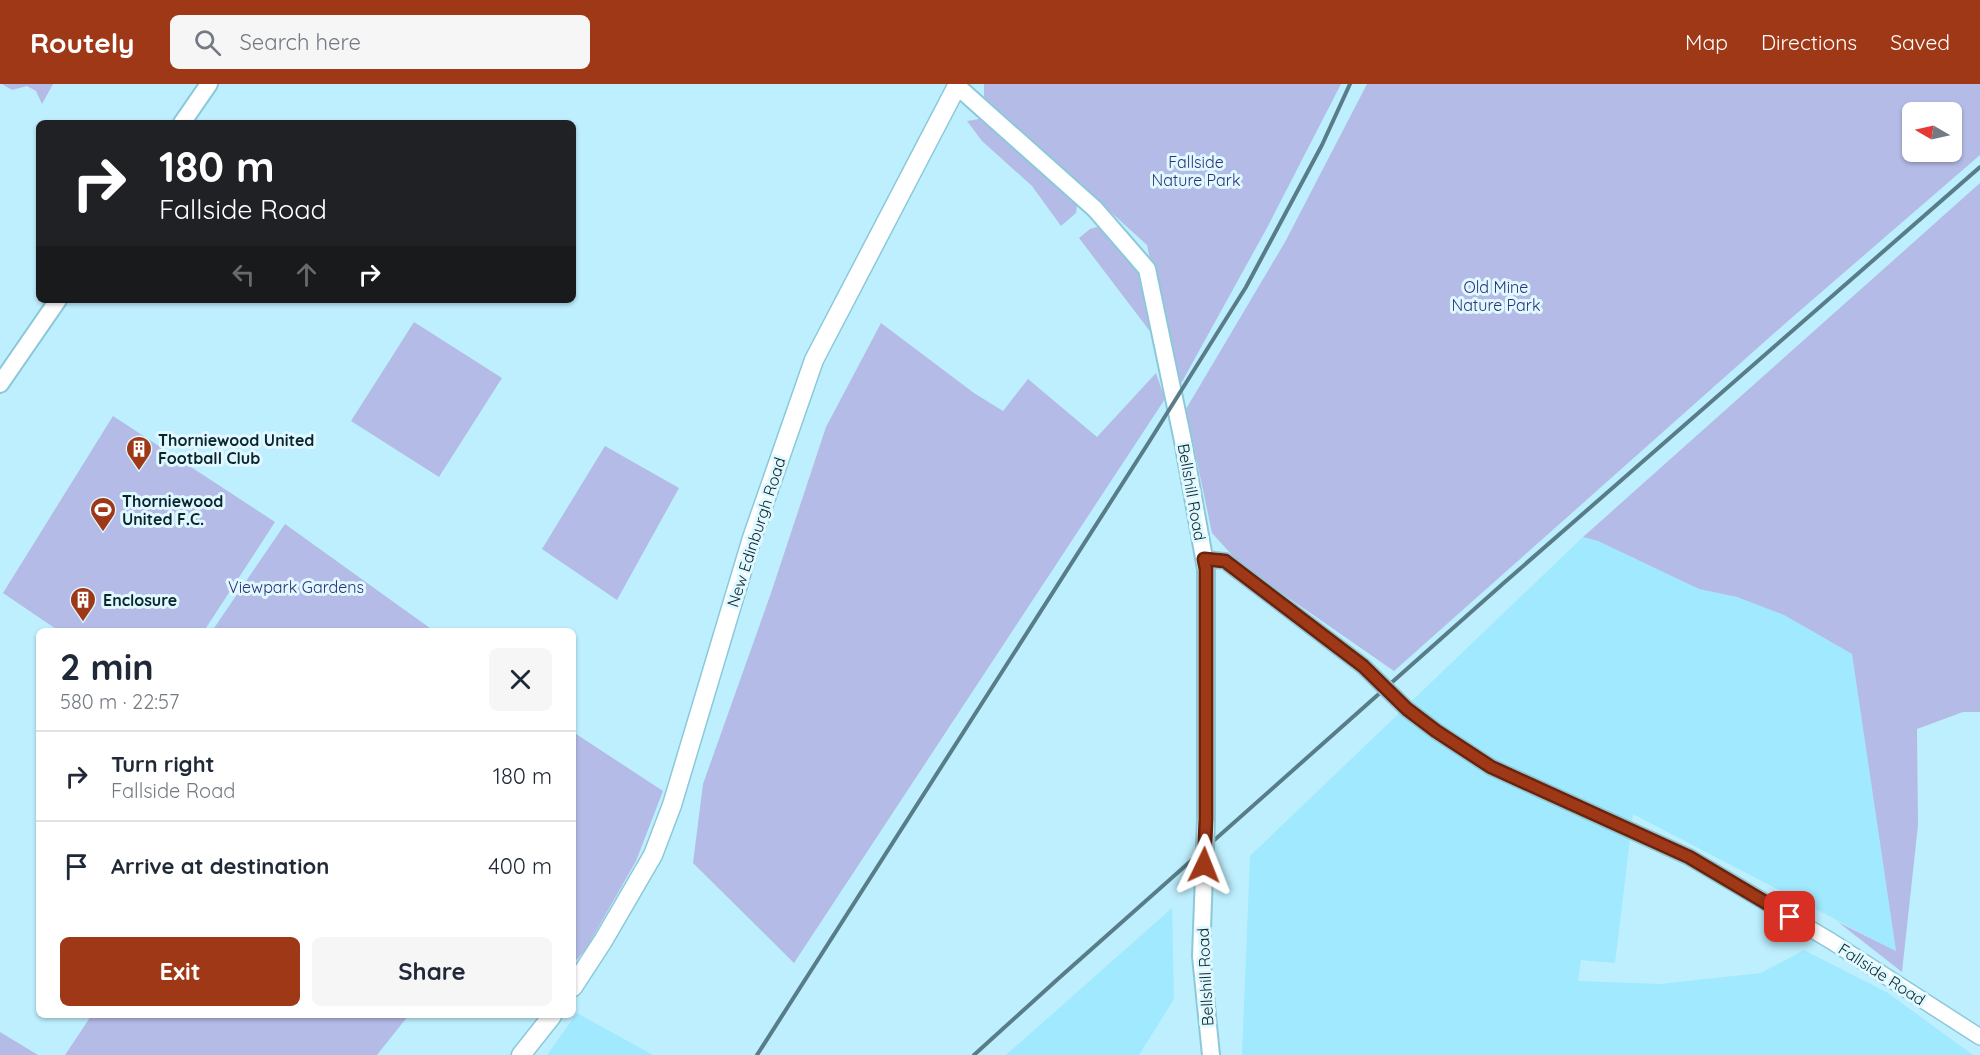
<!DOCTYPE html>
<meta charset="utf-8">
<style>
:root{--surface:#fff;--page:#f6f6f7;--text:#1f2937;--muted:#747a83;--line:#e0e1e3;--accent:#9f3816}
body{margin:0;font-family:Quicksand,sans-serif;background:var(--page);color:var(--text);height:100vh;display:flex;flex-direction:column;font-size:22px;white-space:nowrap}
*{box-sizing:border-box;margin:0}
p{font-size:20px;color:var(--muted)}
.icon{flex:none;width:33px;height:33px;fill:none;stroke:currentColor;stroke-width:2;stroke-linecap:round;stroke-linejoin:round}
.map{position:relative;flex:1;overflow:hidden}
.details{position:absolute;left:36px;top:544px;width:540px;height:390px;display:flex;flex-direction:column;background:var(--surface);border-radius:9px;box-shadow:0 2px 4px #0004}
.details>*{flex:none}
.banner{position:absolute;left:36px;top:36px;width:540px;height:183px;border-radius:9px;box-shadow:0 2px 4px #0004;background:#202124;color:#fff;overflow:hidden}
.needle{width:39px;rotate:279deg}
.fabs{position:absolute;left:1902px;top:18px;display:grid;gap:12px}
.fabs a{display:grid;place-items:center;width:60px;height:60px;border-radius:9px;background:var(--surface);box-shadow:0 2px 4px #0004;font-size:30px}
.pin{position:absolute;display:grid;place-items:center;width:51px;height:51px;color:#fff;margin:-26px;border-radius:12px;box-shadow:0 3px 9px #0006}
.me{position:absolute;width:66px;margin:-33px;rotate:2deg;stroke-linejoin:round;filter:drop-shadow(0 0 4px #0008)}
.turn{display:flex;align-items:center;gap:21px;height:126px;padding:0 24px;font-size:27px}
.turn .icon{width:78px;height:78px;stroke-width:2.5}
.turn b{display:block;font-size:42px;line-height:51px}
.lanes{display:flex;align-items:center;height:57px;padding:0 24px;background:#0003;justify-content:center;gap:30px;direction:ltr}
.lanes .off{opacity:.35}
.round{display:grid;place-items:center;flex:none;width:63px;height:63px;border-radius:9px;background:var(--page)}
.head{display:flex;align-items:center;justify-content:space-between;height:102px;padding:0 24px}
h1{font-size:36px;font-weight:700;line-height:45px}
.cta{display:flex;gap:12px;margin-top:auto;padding:12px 24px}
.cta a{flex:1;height:69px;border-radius:9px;background:var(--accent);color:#fff;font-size:24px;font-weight:700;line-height:69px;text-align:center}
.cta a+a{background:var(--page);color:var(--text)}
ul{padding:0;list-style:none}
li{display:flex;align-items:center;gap:18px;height:90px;padding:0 24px;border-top:2px solid var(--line)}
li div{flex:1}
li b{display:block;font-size:22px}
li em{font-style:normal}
header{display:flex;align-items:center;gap:36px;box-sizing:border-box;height:84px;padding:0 30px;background:var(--accent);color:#fff}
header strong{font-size:28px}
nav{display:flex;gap:33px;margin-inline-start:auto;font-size:21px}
.search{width:420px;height:54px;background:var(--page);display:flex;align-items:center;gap:15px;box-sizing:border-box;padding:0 21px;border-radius:9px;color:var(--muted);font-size:22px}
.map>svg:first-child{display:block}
.built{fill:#a0e9fe}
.green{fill:#b4bbe6;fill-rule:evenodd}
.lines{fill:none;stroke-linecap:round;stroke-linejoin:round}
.tertiary-casing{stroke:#8bc9da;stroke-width:18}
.secondary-casing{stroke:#8bc9da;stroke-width:20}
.primary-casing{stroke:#8bc9da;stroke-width:21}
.tertiary{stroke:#fff;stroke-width:15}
.secondary{stroke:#fff;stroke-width:16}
.primary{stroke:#fff;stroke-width:18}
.rail{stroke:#597d88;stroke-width:4}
.tertiary-bridge-casing{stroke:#8bc9da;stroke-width:18;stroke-linecap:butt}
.secondary-bridge-casing{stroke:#8bc9da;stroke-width:20;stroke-linecap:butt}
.tertiary-bridge{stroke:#fff;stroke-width:15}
.secondary-bridge{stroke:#fff;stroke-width:16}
.route-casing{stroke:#67240e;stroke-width:15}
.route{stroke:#9f3816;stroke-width:10}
.labels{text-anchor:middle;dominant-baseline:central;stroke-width:6;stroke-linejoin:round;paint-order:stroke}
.park-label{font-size:16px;fill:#2f3174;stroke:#e0f8ff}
.poi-label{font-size:16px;font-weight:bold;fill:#0b252c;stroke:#e0f8ff;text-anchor:start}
.street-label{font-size:16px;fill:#0b252c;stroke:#e0f8ff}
</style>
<header>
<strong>Routely</strong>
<div class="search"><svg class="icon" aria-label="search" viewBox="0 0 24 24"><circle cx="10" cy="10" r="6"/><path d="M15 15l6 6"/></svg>Search here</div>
<nav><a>Map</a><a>Directions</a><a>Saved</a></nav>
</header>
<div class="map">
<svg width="1980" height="971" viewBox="0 0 1980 971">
<rect width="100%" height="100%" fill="#beeffe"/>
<!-- built -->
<path class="built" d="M1583 453 1598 457 1699 505 1737 513 1784 531 1852 570 1896 867 1633 730 1615 879 1581 876 1578 897 1660 900 1761 889 1804 866 1888 909 1973 971H1242L1250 772Z
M1172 824 1174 915 1139 971H1006Z
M577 929 653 971H547Z"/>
<!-- green -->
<path class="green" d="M2 0H53L42 20 36 7 27 2 12 6Z
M984 0H1341L1268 142 1178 305 1147 161 984 13Z
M1367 0H1980V71L1788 237 1394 587 1241 481 1212 449 1186 325 1285 158ZM1912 28H1952V68H1912Z
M985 34 1077 121 1076 129 1061 142 1032 102 982 57 967 37Z
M1980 99V628H1963L1917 645 1918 741 1902 888 1838 838 1896 867 1852 570 1784 531 1737 513 1699 505 1598 457 1583 453Z
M1097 143 1105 146 1139 189 1152 250 1079 154 1090 145Z
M414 238 502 294 439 393 351 337Z
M881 239 974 309 1003 327 1028 295 1097 353 1156 289 1165 315 794 879 693 779 703 700 771 509 826 343Z
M113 332 275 438 204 547H59L3 509Z
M605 362 679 404 617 516 542 465Z
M285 440 434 547H212Z
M573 648 663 707 636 777 586 865 573 880Z
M91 932H408L377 971H65Z
M0 947V948L38 971H0Z"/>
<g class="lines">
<defs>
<path id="tertiary" d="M1204 475 1225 477 1363 582
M1407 625 1436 647 1491 683 1689 773 1831 857 1980 953"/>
<path id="secondary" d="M957 2 1095 125 1147 185 1183 357 1206 485V735
M182 39 209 0
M0 300 58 216
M1201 872 1211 971"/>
<path id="primary" d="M573 903 603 857 653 771 672 721 752 454 814 276 958 0
M521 971 552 932"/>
</defs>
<!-- tertiary casing -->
<use href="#tertiary" class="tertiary-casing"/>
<!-- secondary casing -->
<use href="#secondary" class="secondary-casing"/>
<!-- primary casing -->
<use href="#primary" class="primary-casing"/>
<!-- tertiary -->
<use href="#tertiary" class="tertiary"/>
<!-- secondary -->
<use href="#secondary" class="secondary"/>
<!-- primary -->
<use href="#primary" class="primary"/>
<!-- rail -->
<path class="rail" d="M757 971 1149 358 1246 203 1322 61 1350 0
M974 971 1059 894 1506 497 1980 83"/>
<defs>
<path id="tertiary-bridge" d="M1363 582 1407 625"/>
<path id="secondary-bridge" d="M1201 872 1206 735"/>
</defs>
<!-- tertiary-bridge casing -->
<use href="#tertiary-bridge" class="tertiary-bridge-casing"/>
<!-- secondary-bridge casing -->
<use href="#secondary-bridge" class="secondary-bridge-casing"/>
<!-- tertiary-bridge -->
<use href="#tertiary-bridge" class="tertiary-bridge"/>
<!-- secondary-bridge -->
<use href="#secondary-bridge" class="secondary-bridge"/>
</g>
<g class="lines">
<defs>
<path id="route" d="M1204 781 1206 735V485L1204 475 1225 477 1363 582 1407 625 1436 647 1491 683 1689 773 1790 833"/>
</defs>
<!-- route casing -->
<use href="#route" class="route-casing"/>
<!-- route -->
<use href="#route" class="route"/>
</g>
<!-- icons -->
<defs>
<symbol id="building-pin" viewBox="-11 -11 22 30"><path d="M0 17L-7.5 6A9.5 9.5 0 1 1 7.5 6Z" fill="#9f3816" stroke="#e0f8ff"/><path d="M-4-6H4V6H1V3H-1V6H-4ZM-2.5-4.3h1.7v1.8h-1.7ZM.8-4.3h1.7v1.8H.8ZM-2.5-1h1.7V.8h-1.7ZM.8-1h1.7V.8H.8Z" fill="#fff"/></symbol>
<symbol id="stadium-pin" viewBox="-11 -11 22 30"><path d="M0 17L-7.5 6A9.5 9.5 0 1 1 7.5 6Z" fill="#9f3816" stroke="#e0f8ff"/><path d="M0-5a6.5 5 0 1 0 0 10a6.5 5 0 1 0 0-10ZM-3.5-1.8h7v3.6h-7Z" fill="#fff"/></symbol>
</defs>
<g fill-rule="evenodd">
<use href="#building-pin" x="124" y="350" width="30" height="40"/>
<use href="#stadium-pin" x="88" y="411" width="30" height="40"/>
<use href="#building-pin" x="68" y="501" width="30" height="40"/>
</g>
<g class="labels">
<!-- park labels -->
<g class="park-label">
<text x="1196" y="78">Fallside<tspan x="1196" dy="18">Nature Park</tspan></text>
<text x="1496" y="203">Old Mine<tspan x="1496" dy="18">Nature Park</tspan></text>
<text x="296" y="503">Viewpark Gardens</text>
</g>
<!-- poi labels -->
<g class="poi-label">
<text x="158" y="356">Thorniewood United<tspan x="158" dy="18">Football Club</tspan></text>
<text x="122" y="417">Thorniewood<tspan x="122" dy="18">United F.C.</tspan></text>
<text x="103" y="516">Enclosure</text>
</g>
<!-- street labels -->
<g class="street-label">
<text transform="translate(1192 408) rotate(80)">Bellshill Road</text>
<text transform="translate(756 448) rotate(-72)">New Edinburgh Road</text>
<text transform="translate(1882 890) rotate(33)">Fallside Road</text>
<text transform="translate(1205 893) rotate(-93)">Bellshill Road</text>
</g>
</g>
</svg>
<div class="fabs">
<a><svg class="needle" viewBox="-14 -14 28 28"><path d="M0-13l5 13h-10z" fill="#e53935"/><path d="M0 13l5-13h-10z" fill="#747a83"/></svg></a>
</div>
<div class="pin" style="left:1790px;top:833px;background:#d93025"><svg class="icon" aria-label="arrive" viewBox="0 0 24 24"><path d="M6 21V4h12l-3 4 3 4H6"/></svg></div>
<svg class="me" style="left:1204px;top:781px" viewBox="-20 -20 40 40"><path d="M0-17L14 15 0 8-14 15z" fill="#9f3816" stroke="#fff" stroke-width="4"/></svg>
<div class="banner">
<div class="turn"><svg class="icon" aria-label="right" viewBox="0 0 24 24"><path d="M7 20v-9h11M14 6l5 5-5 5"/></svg><div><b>180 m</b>Fallside Road</div></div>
<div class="lanes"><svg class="icon off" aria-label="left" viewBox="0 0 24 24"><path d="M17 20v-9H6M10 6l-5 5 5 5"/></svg><svg class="icon off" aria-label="ahead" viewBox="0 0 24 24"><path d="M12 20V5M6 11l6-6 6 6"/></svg><svg class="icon" aria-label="right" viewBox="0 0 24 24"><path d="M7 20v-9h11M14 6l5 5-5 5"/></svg></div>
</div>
<section class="details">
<div class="head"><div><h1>2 min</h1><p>580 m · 22:57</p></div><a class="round"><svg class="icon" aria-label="close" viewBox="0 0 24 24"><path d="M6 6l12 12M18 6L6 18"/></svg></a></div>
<ul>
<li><svg class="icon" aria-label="right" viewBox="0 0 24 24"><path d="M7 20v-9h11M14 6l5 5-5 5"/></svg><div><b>Turn right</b><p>Fallside Road</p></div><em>180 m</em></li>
<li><svg class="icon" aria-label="arrive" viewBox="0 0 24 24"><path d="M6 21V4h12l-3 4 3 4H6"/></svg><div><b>Arrive at destination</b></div><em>400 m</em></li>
</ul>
<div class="cta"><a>Exit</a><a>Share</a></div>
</section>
</div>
